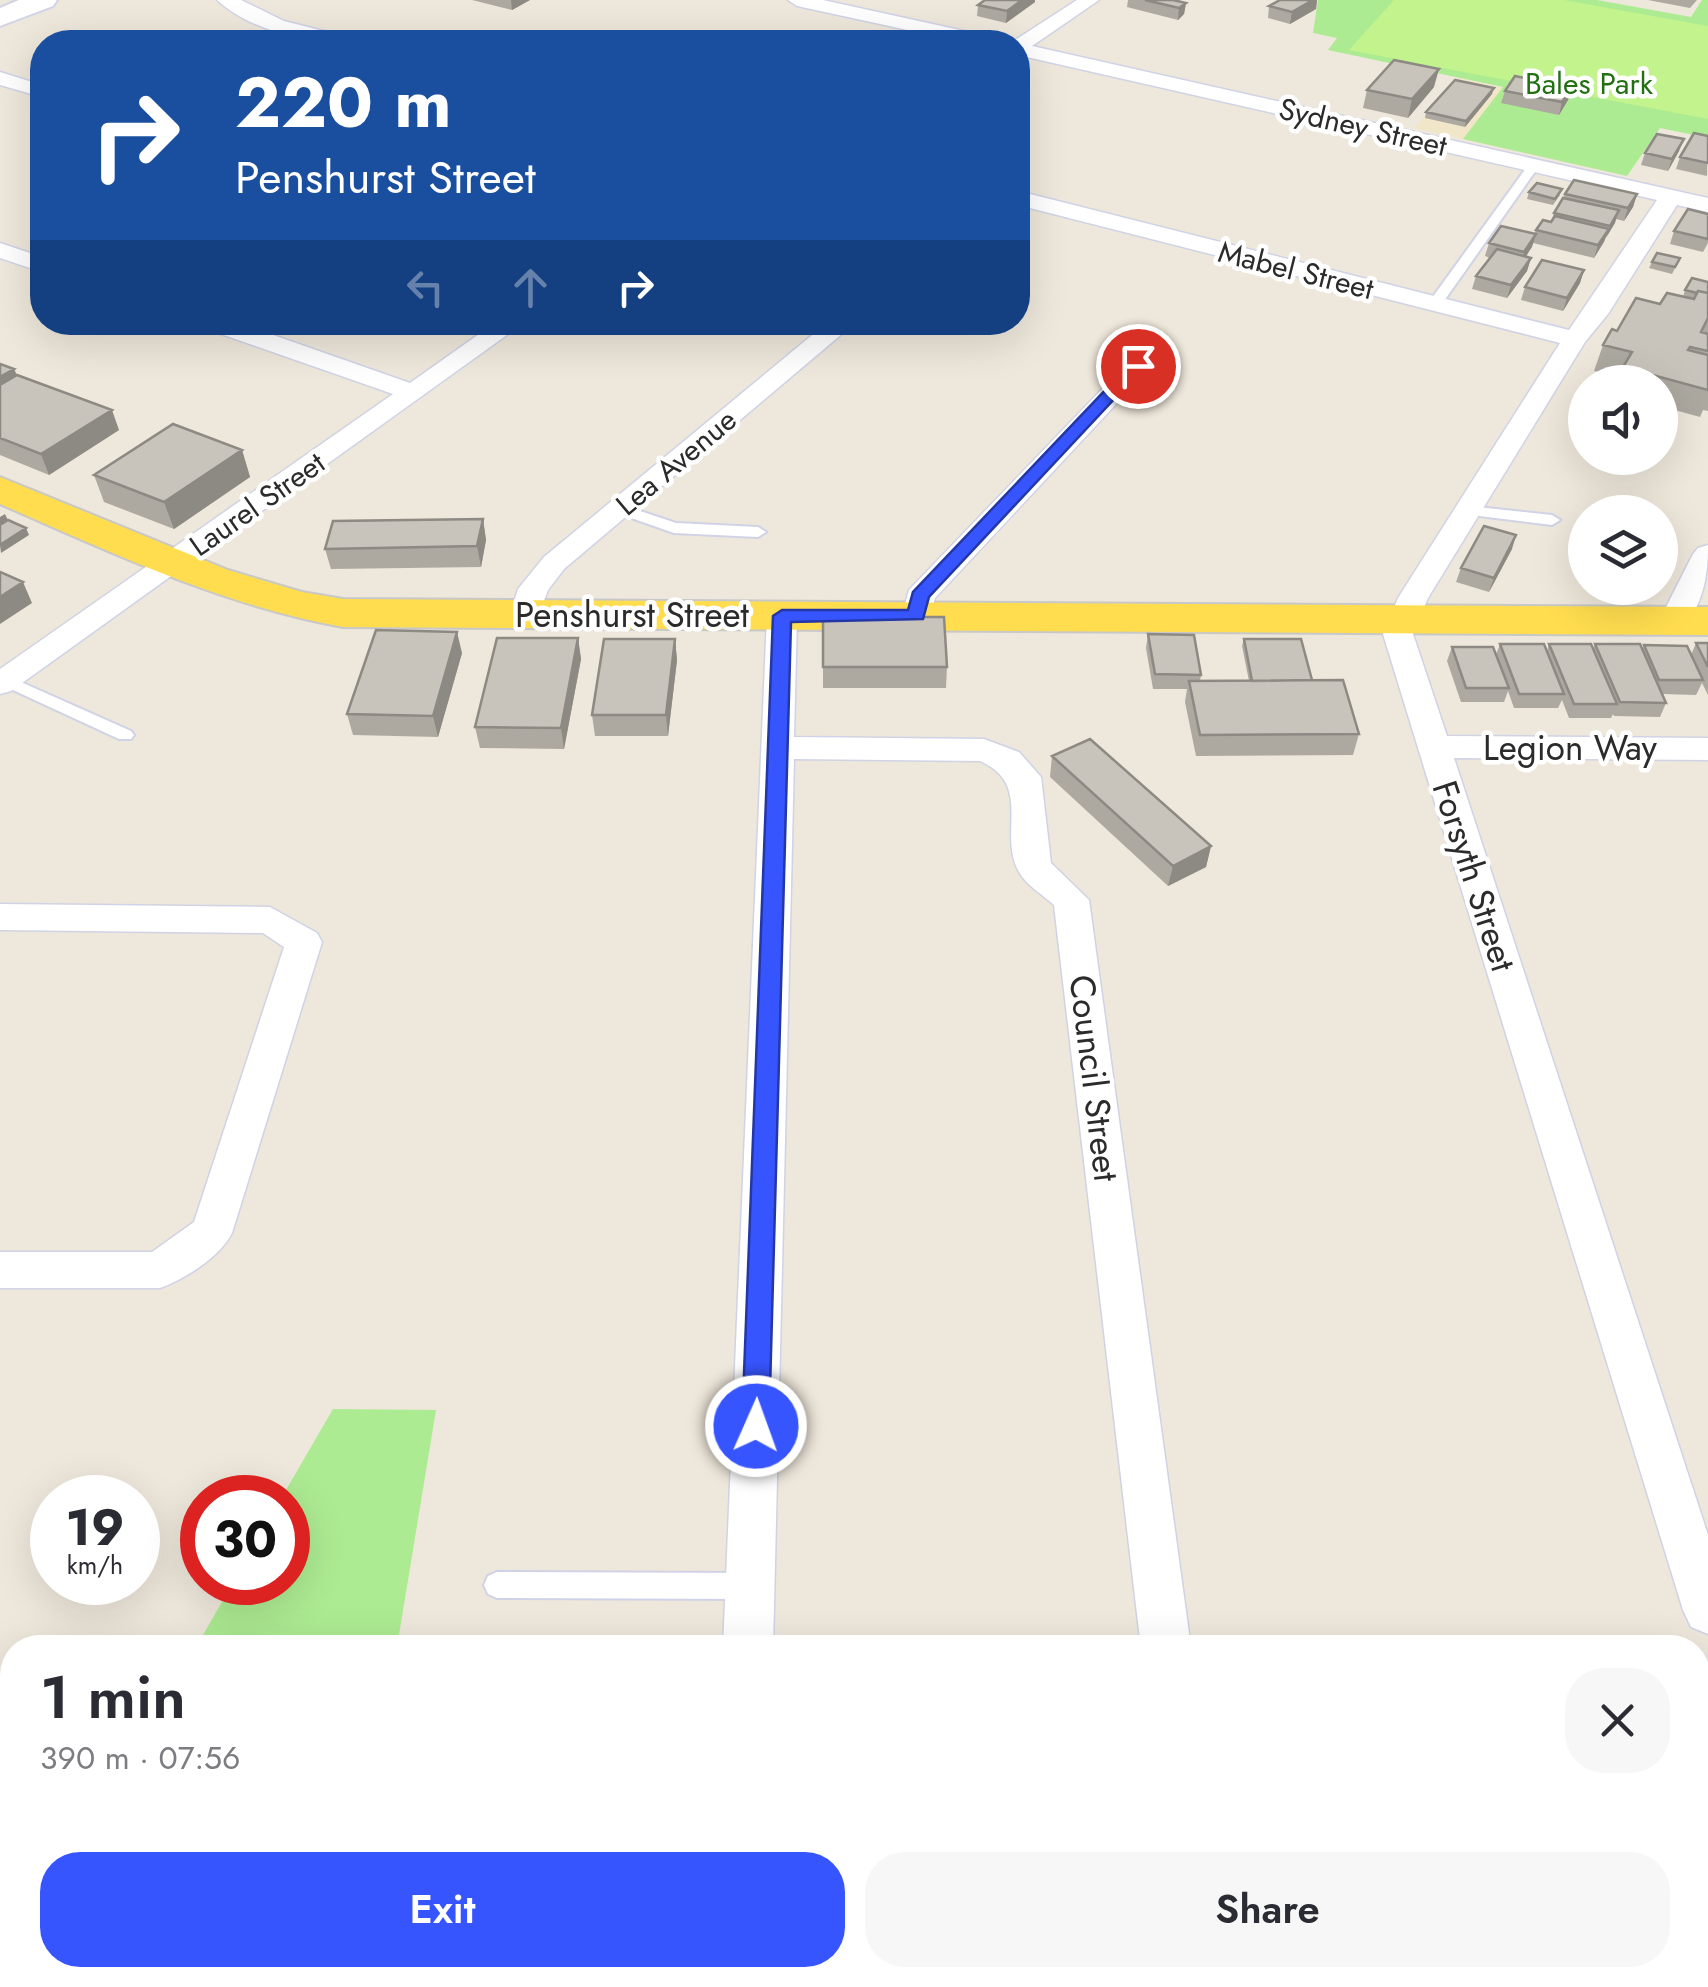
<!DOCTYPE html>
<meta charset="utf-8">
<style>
:root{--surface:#fff;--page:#f7f7f7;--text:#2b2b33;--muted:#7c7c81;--accent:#3755ff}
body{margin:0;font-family:Jost,sans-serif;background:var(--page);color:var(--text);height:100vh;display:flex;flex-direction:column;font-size:38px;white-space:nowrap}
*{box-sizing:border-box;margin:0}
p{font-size:32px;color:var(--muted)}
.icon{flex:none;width:55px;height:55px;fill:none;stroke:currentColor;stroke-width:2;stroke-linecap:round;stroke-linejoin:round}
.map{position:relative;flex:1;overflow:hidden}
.side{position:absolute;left:0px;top:1635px;width:1710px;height:352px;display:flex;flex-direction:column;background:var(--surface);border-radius:40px 40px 0 0;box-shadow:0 10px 40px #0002}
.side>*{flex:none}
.banner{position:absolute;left:30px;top:30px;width:1000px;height:305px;border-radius:40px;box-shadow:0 10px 40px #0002;background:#1a4fa0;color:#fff;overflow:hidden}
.fabs{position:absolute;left:1568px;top:365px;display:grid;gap:20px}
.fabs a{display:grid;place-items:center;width:110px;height:110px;border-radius:50%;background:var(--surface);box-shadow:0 10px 40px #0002;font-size:50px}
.speed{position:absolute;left:30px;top:1475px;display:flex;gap:20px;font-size:50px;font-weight:700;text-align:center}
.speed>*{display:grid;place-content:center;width:130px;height:130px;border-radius:50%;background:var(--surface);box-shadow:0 10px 40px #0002;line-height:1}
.speed small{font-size:25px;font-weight:400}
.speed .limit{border:15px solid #d22;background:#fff;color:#111}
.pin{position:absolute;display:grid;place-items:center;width:85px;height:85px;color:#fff;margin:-42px;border:5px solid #fff;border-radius:50%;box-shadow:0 2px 10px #0007}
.me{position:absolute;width:110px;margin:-55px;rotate:2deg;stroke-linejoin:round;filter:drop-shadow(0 0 8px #0008)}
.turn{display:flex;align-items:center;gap:35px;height:210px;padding:0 40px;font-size:45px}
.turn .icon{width:130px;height:130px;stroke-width:2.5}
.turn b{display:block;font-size:70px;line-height:85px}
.lanes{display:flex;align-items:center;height:95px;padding:0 40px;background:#0003;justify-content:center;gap:50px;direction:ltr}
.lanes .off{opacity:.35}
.round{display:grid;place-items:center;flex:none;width:105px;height:105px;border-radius:40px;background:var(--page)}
.overview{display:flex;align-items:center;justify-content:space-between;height:170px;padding:0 40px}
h1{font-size:60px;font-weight:600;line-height:75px}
.primary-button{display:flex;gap:20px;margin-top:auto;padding:20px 40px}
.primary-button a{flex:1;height:115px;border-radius:40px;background:var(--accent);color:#fff;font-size:40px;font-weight:600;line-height:115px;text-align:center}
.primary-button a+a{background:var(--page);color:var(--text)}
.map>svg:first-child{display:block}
.education{fill:#f2e6c9}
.green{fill:#adeb92}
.pitch{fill:#c3f38c}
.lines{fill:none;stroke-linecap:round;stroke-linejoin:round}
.service-casing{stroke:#d0d3e5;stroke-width:4}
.minor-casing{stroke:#d0d3e5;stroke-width:3}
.tertiary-casing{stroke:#d0d3e5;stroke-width:3}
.secondary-casing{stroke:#d0d3e5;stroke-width:4}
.primary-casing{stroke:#c8c8c8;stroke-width:4}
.service{fill:#fff;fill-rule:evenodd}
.minor{fill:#fff;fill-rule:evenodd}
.tertiary{fill:#fff;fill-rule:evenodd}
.secondary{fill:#fff;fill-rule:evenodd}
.primary{fill:#ffdd4f;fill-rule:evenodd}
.wall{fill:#ada9a1}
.shaded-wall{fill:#8d8983}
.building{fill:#c9c4bb;stroke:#8d8983;stroke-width:2.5}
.route{fill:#3755ff;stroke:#2437a6;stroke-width:2.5}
.labels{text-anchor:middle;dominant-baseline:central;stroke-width:9;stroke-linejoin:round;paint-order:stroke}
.far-park-label{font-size:30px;fill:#227012;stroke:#fff}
.far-street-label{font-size:30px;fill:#2b2b2b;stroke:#fff}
.street-label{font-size:35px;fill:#2b2b2b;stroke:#fff}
</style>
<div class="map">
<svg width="1708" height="1987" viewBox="0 0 1708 1987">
<rect width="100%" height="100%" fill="#eee7db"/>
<!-- education -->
<path class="education" d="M1459 78 1504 88 1463 139 1414 128Z"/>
<!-- green -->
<path class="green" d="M1318 0H1597L1691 17 1702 0H1708V138L1660 128 1627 176 1463 139 1503 87 1328 50 1337 38 1313 33Z
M333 1409 436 1410 397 1647H196L233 1583 288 1582V1498L282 1497Z"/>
<!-- pitch -->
<path class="pitch" d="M1394 0H1564L1708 26V119L1349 50Z"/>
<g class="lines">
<defs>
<path id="service" d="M1529 164 1539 166 1439 308H1429L1427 305Z
M619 504 676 523 758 527 766 532 758 537 674 533 614 512V506Z
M1468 506 1552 515 1560 520 1552 525 1463 514V508Z
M5 675 131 731 134 735 131 739H119L0 684V676Z
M497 1572 750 1573 759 1577 763 1586 759 1595 750 1599 497 1598 488 1594 484 1585 488 1576Z"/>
<path id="minor" d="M217 0H241L284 21 351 38 354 42C311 45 249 30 217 0Z
M788 0H823L987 36 997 42H963L797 6Z
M1077 0H1099L1032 46 1708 198V212L1677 205 1608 314 1585 342 1428 598 1413 634 1447 736 1708 738V760L1454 758 1708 1535V1634L1691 1627 1683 1610 1383 634 1398 598 1560 343 1018 205V191L1569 330 1657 200 1018 55V42H1012Z
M0 72 42 85V97L0 85Z
M0 243 42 257V272L0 258Z
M198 322H236L410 383 496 322H525L11 691 0 694V669L393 394 201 327Z
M828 322H856L564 569 548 590 536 622H514L510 615 518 589 544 557Z
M1138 358 1151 366 1147 371 935 598 928 622H906L902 615 909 590 1129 361Z
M1708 545C1708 578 1703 600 1685 628H1663L1659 621 1693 554 1698 548Z
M782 607 793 609 797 616 794 737 984 739 1019 752 1041 777 1051 863 1089 900 1191 1648H1141L1054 905C1043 895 1026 885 1019 872 997 833 1034 785 980 761L794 759 773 1648H723L767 616 771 609Z
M0 904 270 907 317 933 322 942 232 1233C220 1257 185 1279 160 1288H0V1252H152L194 1222 284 947 263 933 0 930Z
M1698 1974 1701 1987H1645L1642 1975Z
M514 1975H570L569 1987H513Z"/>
<path id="tertiary" d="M0 1899H12V1969H0Z
M1698 1911H1708V1981L1683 1975H1698Z"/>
<path id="secondary" d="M19 0H57L53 6 0 26V8Z"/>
<path id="primary" d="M0 477 228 570 302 592 343 599 1708 607V635L343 627C221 605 113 553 0 504Z"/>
</defs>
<!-- service casing -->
<use href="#service" class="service-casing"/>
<!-- minor casing -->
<use href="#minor" class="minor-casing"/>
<!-- tertiary casing -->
<use href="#tertiary" class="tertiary-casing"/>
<!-- secondary casing -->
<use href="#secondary" class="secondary-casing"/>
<!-- primary casing -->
<use href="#primary" class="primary-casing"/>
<!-- service -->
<use href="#service" class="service"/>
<!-- minor -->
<use href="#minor" class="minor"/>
<!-- tertiary -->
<use href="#tertiary" class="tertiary"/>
<!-- secondary -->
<use href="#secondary" class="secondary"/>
<!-- primary -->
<use href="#primary" class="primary"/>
</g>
<!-- wall -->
<path class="wall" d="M472 0H530L512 10Z
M1128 0H1177L1186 3 1184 14 1178 20 1127 7Z
M1280 0H1317L1316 9 1290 24 1268 18 1269 6Z
M1648 0H1697L1690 8Z
M1035 2 1006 23 977 16 978 5Z
M1434 87 1408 118 1363 108 1367 90Z
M1572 88 1568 100 1559 115 1501 103 1505 91Z
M1492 94 1465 127 1425 118 1426 112Z
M1708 136 1707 176 1676 169 1680 157Z
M1679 151 1668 171 1641 165 1645 153Z
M1529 192 1560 195 1553 205 1527 199Z
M1565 194H1637L1633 207 1624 221 1616 219 1594 258 1533 243 1526 257 1531 258 1527 271 1507 298 1472 289 1476 276 1490 258 1485 256 1489 243 1534 234 1536 230 1551 222 1554 213Z
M1708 214V243L1703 252 1670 244 1674 231Z
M1680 258 1672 274 1649 268 1652 262Z
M1584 270 1580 283 1563 311 1521 300 1525 287Z
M1708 282V411L1703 410 1700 417 1660 406V382H1618L1619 377 1594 371 1603 345 1617 331 1660 304 1683 297 1685 290Z
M0 364 14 369 17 375 119 430 49 475 0 455Z
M242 450 250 477 174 529 104 502 94 475Z
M483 519 486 540 481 567 331 569 325 549Z
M1585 535V565L1573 562Z
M1512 549 1489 592 1456 582 1461 568Z
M823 617 947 667 946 688H823Z
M1148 634 1201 675 1200 681H1249L1242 646 1244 639 1312 680 1359 734 1353 755 1196 756 1185 702 1187 689H1153L1146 648Z
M578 638 581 659 564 749 480 748 475 727Z
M675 639 677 660 668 736H595L592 715Z
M1696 643H1708V695L1702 683 1696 695 1663 694 1666 703 1660 717 1614 716 1613 714 1611 718H1569L1562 700 1558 708H1514L1508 691 1504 702H1461L1447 661 1452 647 1496 655 1500 644 1547 651 1549 644 1593 649 1595 644 1642 649 1644 645 1691 655Z
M462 653 438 737 353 735 347 714Z
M1052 756 1211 846 1206 867 1168 886 1050 777Z"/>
<!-- shaded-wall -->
<path class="shaded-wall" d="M511 0H530L512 10Z
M1022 0H1035V2L1006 23 1007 11Z
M1313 0H1317L1316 9 1290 24 1292 12Z
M1186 3 1184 14 1178 20 1179 8Z
M1439 69 1434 87 1408 118 1412 99Z
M1494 88 1492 94 1465 127 1466 121Z
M1572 88 1568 100 1559 115 1562 102Z
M1684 139 1679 151 1668 171 1672 159Z
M1637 194 1633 207 1624 221 1628 208Z
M1619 210 1615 223 1606 238 1610 226Z
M1609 229 1604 242 1594 258 1598 245Z
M1536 234 1532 247 1520 265 1524 252Z
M1531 258 1527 271 1507 298 1511 285Z
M1584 270 1580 283 1563 311 1567 298Z
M14 369 22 389 0 402V377Z
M112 410 119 430 49 475 41 454Z
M242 450 250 477 174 529 164 502Z
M5 514 11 527 0 534V517Z
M483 519 486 540 481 567 477 546Z
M26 528 29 535 1 553 0 545Z
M1516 535 1512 549 1489 592 1494 578Z
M23 582 32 603 0 624V597Z
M457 632 462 653 438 737 433 716Z
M578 638 581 659 564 749 561 728Z
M675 639 677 660 668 736 666 715Z
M1211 846 1206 867 1168 886 1173 866Z"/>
<!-- building -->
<path class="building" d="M985 0H1022L1007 11 978 5Z
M1145 0H1173L1186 3 1179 8Z
M1280 0H1313L1292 12 1269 6Z
M1394 60 1439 69 1412 99 1367 90Z
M1515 76 1572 88 1562 102 1505 91Z
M1455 80 1494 88 1466 121 1426 112Z
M1694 133 1708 136V163L1680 157Z
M1657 134 1684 139 1672 159 1645 153Z
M1574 180 1637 194 1628 208 1565 194Z
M1537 183 1562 189 1555 199 1529 192Z
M1563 198 1619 210 1610 226 1554 213Z
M1688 209 1708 214V239L1674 231Z
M1555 216 1609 229 1598 245 1536 230 1543 220 1551 222Z
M1501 226 1536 234 1524 252 1489 243Z
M1497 249 1531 258 1511 285 1476 276Z
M1657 253 1680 258 1675 267 1652 262Z
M1542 260 1584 270 1567 298 1525 287Z
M1692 278 1708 282V293L1698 291 1697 293 1685 290Z
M1698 291 1708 293V318L1701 332 1708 334V351L1690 347 1688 350 1708 355V390L1623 367 1632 352 1603 345 1612 329 1617 331 1636 298 1660 304 1667 293 1694 299Z
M0 364 14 369 0 377Z
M17 375 112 410 41 454 0 438V385Z
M173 424 242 450 164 502 94 475Z
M483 519 477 546 325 549 333 521Z
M8 520 26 528 0 545V525Z
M1484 526 1516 535 1494 578 1461 568Z
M1585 535V550L1578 548Z
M0 572 23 582 0 597Z
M823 617H944L947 667H823Z
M376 630 457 632 433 716 347 714Z
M1148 634 1194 635 1201 675 1155 674Z
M497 638H578L561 728 475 727Z
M604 639H675L666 715H592Z
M1244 639H1301L1312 680 1252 681Z
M1696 643H1708V667Z
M1500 644H1544L1564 694H1519Z
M1549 644H1591L1617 704H1574Z
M1595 644H1640L1666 703 1620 702Z
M1644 645 1687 646 1703 680H1659Z
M1452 647H1493L1509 688H1466Z
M1343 680 1359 734 1200 735 1189 681Z
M1090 739 1211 846 1173 866 1052 756Z"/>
<!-- route -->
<path class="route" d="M1132 362 1145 366 929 597 923 619 791 622 769 1426 765 1435 756 1439 746 1435 742 1426 773 616 782 610H908L913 592Z"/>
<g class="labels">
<!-- far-park labels -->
<g class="far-park-label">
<text x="1589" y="83">Bales Park</text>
</g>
<!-- far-street labels -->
<g class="far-street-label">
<text transform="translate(1363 127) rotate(13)">Sydney Street</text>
<text transform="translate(1296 270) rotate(14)">Mabel Street</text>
<text transform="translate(676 462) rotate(-40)">Lea Avenue</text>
<text transform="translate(257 504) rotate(-35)">Laurel Street</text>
</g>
<!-- street labels -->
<g class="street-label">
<text x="632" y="615">Penshurst Street</text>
<text x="1570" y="748">Legion Way</text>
<text transform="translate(1474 876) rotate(72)">Forsyth Street</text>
<text transform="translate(1094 1078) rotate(83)">Council Street</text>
</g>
</g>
</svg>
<div class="fabs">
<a><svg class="icon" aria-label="sound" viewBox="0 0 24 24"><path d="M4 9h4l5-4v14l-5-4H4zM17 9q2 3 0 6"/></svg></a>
<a><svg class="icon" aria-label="layers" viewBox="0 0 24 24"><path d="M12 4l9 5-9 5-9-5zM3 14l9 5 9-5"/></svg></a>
</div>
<div class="speed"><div>19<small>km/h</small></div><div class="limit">30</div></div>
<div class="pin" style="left:1138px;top:366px;background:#d93025"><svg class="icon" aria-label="arrive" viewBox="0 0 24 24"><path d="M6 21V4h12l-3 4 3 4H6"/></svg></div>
<svg class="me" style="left:756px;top:1426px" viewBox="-20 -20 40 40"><circle r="17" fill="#3755ff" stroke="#fff" stroke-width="3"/><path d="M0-11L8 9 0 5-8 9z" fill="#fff"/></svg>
<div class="banner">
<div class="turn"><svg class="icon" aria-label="right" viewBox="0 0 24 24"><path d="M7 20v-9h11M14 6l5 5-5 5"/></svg><div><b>220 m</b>Penshurst Street</div></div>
<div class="lanes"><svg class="icon off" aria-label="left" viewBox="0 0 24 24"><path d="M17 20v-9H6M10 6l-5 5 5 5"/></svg><svg class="icon off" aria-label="ahead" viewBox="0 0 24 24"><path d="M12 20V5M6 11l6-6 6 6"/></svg><svg class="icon" aria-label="right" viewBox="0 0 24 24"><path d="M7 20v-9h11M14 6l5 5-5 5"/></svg></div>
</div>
<section class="side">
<div class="overview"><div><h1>1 min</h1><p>390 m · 07:56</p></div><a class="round"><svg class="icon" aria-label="close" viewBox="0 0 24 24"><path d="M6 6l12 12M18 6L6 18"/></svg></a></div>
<div class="primary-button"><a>Exit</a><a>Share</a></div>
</section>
</div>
